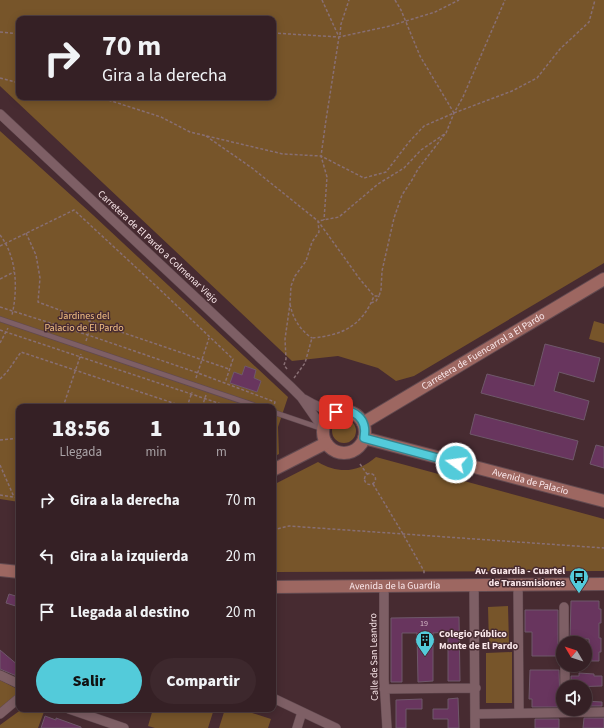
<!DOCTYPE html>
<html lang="es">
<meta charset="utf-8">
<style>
:root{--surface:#352025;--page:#3d282d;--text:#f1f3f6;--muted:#aaa3a7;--line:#4f3e42;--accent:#53cbda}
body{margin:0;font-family:"Source Sans 3",sans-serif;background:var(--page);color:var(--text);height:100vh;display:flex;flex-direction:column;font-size:15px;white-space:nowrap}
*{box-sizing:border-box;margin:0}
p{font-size:13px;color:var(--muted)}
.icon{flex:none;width:22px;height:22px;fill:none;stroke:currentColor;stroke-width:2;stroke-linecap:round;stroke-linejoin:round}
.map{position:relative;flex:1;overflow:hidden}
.side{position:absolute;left:16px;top:404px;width:260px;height:308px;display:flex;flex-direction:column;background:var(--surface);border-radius:8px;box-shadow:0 2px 10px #0003,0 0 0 1px var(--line)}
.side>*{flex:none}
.top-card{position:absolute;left:16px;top:16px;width:260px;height:84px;border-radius:8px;box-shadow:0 2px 10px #0003,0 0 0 1px var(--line);background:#352025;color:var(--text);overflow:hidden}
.needle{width:26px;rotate:309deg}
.fabs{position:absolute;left:556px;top:636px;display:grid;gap:8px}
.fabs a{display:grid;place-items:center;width:36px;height:36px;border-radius:50%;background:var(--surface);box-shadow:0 2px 10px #0003,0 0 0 1px var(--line);font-size:20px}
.pin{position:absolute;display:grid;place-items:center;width:34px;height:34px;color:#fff;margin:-17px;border-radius:8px;box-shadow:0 2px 6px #0006}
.me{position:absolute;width:44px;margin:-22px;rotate:284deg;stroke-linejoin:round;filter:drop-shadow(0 0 3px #0008)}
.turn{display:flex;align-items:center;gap:14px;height:84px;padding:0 20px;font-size:18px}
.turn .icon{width:52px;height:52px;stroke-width:2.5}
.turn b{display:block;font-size:28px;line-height:34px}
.eta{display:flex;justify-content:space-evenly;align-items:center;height:68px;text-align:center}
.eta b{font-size:24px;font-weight:800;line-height:28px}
.primary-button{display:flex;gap:8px;margin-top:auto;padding:8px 20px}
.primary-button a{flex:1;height:46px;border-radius:24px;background:var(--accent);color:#111;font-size:16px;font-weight:800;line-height:46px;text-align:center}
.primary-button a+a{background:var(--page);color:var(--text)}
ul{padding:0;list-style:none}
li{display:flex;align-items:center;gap:12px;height:56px;padding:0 20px}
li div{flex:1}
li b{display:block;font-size:15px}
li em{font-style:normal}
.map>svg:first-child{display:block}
.green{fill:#77552a;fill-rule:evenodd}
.building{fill:#68355e;stroke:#6f586a}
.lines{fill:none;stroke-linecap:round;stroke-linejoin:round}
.lane-casing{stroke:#624a50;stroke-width:6}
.street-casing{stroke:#624a50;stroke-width:10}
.secondary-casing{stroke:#624a50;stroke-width:14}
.path{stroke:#886f74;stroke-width:1.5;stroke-dasharray:3 2;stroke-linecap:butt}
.lane{stroke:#7e5f65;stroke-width:4.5}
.street{stroke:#7e5f65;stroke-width:9}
.secondary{stroke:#9d6761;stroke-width:12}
.route-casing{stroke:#36848e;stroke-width:10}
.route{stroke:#53cbda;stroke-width:7}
.labels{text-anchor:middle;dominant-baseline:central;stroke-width:3;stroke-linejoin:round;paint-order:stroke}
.number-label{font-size:8px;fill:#d6bbc8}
.street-label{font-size:10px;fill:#fbe8eb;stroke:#472b31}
.park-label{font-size:10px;fill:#f6c285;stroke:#472b31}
.poi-label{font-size:10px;font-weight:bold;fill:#fbe8eb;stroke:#472b31;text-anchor:end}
</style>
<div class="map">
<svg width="604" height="728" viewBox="0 0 604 728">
<rect width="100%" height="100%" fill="#472b31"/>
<!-- green -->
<path class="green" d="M0 0H604V263L414 376 396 381 378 368 338 356 292 361 0 86ZM19 19H273V97H19Z
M0 131 93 215 288 397 278 427 279 454 273 457V407H19V502L0 499Z
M594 321 604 324V343L589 339Z
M332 431a12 12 0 1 1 24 0a12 12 0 1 1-24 0Z
M376 457 604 519V571L273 572V485L318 462C338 474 358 473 376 457Z
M508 606 509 644H489L488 607Z
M512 652V703H486V653Z
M0 680 19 690V694L0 708Z
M22 709H45L38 728H0V725Z
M153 709H214L208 728H155L148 726Z
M225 709H240L271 719 268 728H219Z"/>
<!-- building -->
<path class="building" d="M545 344 600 358 594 382 559 372 554 391 589 401 584 420 481 393 487 374 534 386Z
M245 366 256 370 254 378 261 381 257 392 230 383 234 372 242 375Z
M475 414 578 441 573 460 470 434Z
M596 445 604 447V468L590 464Z
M9 594 19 597V607L6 603Z
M571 601H599V609H601V623H599V638H601V652H599V661H589V639H570Z
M525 610H558V643L560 647V656H532V632H525Z
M459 617 460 681H448V632L433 633V681L418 682 417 633H402V682H391V618Z
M0 650 19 666V677L0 669Z
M530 670H559L560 707H532V699H529Z
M579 673 594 674V676H602V686L571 687V676H579Z
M458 698 459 728H448V719H433V709H448V699Z
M422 699V709H406V728H396V700Z
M585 701 602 702V706H585Z
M45 716 56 720V718L81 727V728H41Z
M584 718H604V728H583Z
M535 719H559V728H535Z"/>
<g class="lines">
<defs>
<path id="lane" d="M0 319 259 407
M273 412 323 429"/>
<path id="street" d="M0 114 291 387 301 397 317 420 324 424
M304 399C314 405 324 410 336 412
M518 584 519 713
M474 585 475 728
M384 586V679L387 728
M564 607V643
M565 665V687
M0 675 19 684
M384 689 476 688
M273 698 336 728
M69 709 124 728
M0 714 19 698
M475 714 604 712
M297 728 302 712"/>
<g id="secondary">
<circle cx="344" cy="432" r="21"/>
<path id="s1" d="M363 423 604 279"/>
<path id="s2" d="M364 438 604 501"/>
<path d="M273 470 326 443"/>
<path d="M0 570 19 572"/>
<path id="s3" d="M273 587 604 584"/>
</g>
</defs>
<!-- lane casing -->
<use href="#lane" class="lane-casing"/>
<!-- street casing -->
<use href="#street" class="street-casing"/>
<!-- secondary casing -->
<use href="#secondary" class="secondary-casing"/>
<!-- path -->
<path class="path" d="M322 0 339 37 326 120 321 156 327 177 324 220
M395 0 401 10 420 56 454 113
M0 32 19 34
M273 33 339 37 390 26 435 12 459 0
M340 35 341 24 349 0
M0 78 19 83
M99 97 161 117 190 132 283 154 321 156 364 178 386 172 409 142 424 126 454 113 512 91 537 78 560 49 589 22 595 0
M206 136 252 168 318 221 359 278 374 296
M26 233 36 255 40 278 38 302 92 322 229 369
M0 235C17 257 18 289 12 315
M0 246 74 210 155 285 233 359 225 383
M0 279 14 272
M371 303 376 301 379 296
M290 304C293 319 300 330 312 338
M0 307 88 335 198 373 275 402 274 405
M0 330 230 407
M86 341 92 322
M0 343 8 328
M287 369 284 365 286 359 285 339 290 304 291 286 295 276 306 261 312 242 319 232 318 221 339 217 378 184 404 168 421 150 446 133 454 113 463 97 505 0
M196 378 209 338
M294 378 305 363 312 338C343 335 362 326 374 296H379L381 290 382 271 394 218 402 195 412 180 418 169 445 134
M0 379 7 372 21 352 185 407
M63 407 81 354
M187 407 192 392
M202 407 206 395
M0 440 19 438
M360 464 367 474
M0 465 14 497
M364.5 479a5.5 5.5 0 1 1 11 0a5.5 5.5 0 1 1-11 0Z
M373 484 403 534 424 571V575
M0 495 19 498
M273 530 289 526 604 548"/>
<!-- lane -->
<use href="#lane" class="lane"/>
<!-- street -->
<use href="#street" class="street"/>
<!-- secondary -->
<use href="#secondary" class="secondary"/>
</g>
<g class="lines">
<defs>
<path id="route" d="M336 412C354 407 368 419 364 438L456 463"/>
</defs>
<!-- route casing -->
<use href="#route" class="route-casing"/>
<!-- route -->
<use href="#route" class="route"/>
</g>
<!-- icons -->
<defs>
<symbol id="bus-pin" viewBox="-11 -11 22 30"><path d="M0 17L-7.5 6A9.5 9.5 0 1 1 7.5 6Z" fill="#53cbda" stroke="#472b31"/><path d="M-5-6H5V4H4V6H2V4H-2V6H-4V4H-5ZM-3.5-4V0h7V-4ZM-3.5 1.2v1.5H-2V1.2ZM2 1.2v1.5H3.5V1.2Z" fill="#111"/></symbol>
<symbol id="building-pin" viewBox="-11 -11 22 30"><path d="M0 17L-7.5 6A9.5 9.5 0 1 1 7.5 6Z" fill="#53cbda" stroke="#472b31"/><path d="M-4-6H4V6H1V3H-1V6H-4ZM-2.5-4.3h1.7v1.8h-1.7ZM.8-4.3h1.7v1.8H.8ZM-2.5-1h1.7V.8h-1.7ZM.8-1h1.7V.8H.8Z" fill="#111"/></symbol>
</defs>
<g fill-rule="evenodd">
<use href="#bus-pin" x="568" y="566" width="22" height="30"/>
<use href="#building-pin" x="414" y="629" width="22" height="30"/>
</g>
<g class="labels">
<!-- number labels -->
<g class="number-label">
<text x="424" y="623">19</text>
</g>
<!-- street labels -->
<g class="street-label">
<text transform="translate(158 247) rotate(43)">Carretera de El Pardo a Colmenar Viejo</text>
<text stroke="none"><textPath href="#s1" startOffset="140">Carretera de Fuencarral a El Pardo</textPath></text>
<text stroke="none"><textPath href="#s2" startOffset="172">Avenida de Palacio</textPath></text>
<text stroke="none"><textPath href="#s3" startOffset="122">Avenida de la Guardia</textPath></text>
<text transform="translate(374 657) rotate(-91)">Calle de San Leandro</text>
</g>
<!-- park labels -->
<g class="park-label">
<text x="84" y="316">Jardines del<tspan x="84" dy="12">Palacio de El Pardo</tspan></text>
</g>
<!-- poi labels -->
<g class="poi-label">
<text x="565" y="571">Av. Guardia - Cuartel<tspan x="565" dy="12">de Transmisiones</tspan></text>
<text x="439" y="634" text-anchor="start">Colegio Público<tspan x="439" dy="12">Monte de El Pardo</tspan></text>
</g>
</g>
</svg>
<div class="fabs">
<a><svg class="needle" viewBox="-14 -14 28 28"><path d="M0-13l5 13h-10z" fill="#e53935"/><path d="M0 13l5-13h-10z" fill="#aaa3a7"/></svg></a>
<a><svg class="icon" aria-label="sound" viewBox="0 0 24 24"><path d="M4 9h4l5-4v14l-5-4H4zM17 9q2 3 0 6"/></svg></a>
</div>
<div class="pin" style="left:336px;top:412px;background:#d93025"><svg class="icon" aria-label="arrive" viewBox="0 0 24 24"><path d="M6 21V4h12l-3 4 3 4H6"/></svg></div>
<svg class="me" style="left:456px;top:463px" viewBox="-20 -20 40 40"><circle r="17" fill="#53cbda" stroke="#fff" stroke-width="3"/><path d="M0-11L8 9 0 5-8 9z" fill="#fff"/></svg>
<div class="top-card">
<div class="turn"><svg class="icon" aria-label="right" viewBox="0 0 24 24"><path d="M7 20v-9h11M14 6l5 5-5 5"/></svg><div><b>70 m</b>Gira a la derecha</div></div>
</div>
<section class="side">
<div class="eta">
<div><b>18:56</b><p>Llegada</p></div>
<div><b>1</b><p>min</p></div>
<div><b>110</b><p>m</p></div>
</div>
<ul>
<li><svg class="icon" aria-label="right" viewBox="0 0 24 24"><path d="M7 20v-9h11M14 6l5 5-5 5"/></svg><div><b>Gira a la derecha</b></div><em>70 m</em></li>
<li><svg class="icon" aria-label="left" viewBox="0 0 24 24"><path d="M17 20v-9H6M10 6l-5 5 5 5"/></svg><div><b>Gira a la izquierda</b></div><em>20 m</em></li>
<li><svg class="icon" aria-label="arrive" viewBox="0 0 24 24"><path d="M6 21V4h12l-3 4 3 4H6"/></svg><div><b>Llegada al destino</b></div><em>20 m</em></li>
</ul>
<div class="primary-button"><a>Salir</a><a>Compartir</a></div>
</section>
</div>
